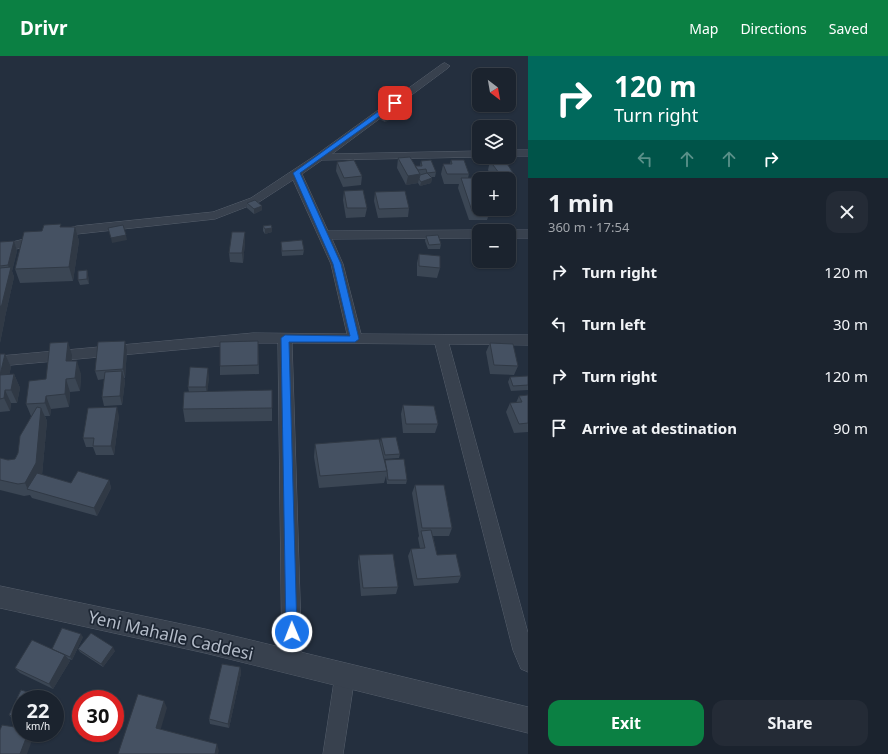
<!DOCTYPE html>
<meta charset="utf-8">
<style>
:root{--surface:#1b232e;--page:#242b36;--text:#f1f3f6;--muted:#a0a4aa;--line:#39404a;--accent:#0b8043}
body{margin:0;font-family:"Noto Sans",sans-serif;background:var(--page);color:var(--text);height:100vh;display:flex;flex-direction:column;font-size:15px;white-space:nowrap}
*{box-sizing:border-box;margin:0}
p{font-size:13px;color:var(--muted)}
.icon{flex:none;width:22px;height:22px;fill:none;stroke:currentColor;stroke-width:2;stroke-linecap:round;stroke-linejoin:round}
.map{position:relative;flex:1;overflow:hidden}
.drawer{display:flex;flex-direction:column;background:var(--surface);width:360px}
.drawer>*{flex:none}
.hud{background:#00695c;color:#fff;overflow:hidden}
.needle{width:26px;rotate:149deg}
.controls{position:absolute;left:472px;top:12px;display:grid;gap:8px}
.controls a{display:grid;place-items:center;width:44px;height:44px;border-radius:8px;background:var(--surface);box-shadow:0 1px 3px #0004,0 0 0 1px var(--line);font-size:20px}
.speed{position:absolute;left:12px;top:634px;display:flex;gap:8px;font-size:20px;font-weight:700;text-align:center}
.speed>*{display:grid;place-content:center;width:52px;height:52px;border-radius:50%;background:var(--surface);box-shadow:0 1px 3px #0004,0 0 0 1px var(--line);line-height:1}
.speed small{font-size:10px;font-weight:400}
.speed .limit{border:6px solid #d22;background:#fff;color:#111}
.pin{position:absolute;display:grid;place-items:center;width:34px;height:34px;color:#fff;margin:-17px;border-radius:8px;box-shadow:0 2px 6px #0006}
.me{position:absolute;width:44px;margin:-22px;rotate:359deg;stroke-linejoin:round;filter:drop-shadow(0 0 3px #0008)}
.turn{display:flex;align-items:center;gap:14px;height:84px;padding:0 20px;font-size:18px}
.turn .icon{width:52px;height:52px;stroke-width:2.5}
.turn b{display:block;font-size:28px;line-height:34px}
.lanes{display:flex;align-items:center;height:38px;padding:0 20px;background:#0003;justify-content:center;gap:20px;direction:ltr}
.lanes .off{opacity:.35}
.round{display:grid;place-items:center;flex:none;width:42px;height:42px;border-radius:12px;background:var(--page)}
.overview{display:flex;align-items:center;justify-content:space-between;height:68px;padding:0 20px}
h1{font-size:24px;font-weight:700;line-height:30px}
.cta{display:flex;gap:8px;margin-top:auto;padding:8px 20px}
.cta a{flex:1;height:46px;border-radius:12px;background:var(--accent);color:#fff;font-size:16px;font-weight:700;line-height:46px;text-align:center}
.cta a+a{background:var(--page);color:var(--text)}
ul{padding:0;list-style:none}
li{display:flex;align-items:center;gap:12px;height:52px;padding:0 20px}
li div{flex:1}
li b{display:block;font-size:15px}
li em{font-style:normal}
header{display:flex;align-items:center;gap:24px;box-sizing:border-box;height:56px;padding:0 20px;background:var(--accent);color:#fff}
header strong{font-size:19px}
nav{display:flex;gap:22px;margin-inline-start:auto;font-size:14px}
main{display:flex;flex:1;min-height:0}
.map>svg:first-child{display:block}
.lines{fill:none;stroke-linecap:round;stroke-linejoin:round}
.minor-casing{stroke:#565f6c;stroke-width:1}
.tertiary-casing{stroke:#565f6c;stroke-width:1}
.minor{fill:#38414e;fill-rule:evenodd}
.tertiary{fill:#38414e;fill-rule:evenodd}
.wall{fill:#3b4654}
.shaded-wall{fill:#303945}
.building{fill:#455162;stroke:#303945}
.route{fill:#1a73e8;stroke:#114b97}
.labels{text-anchor:middle;dominant-baseline:central;stroke-width:3.5;stroke-linejoin:round;paint-order:stroke}
.near-street-label{font-size:17px;fill:#b4bcc9;stroke:#1d2633}
</style>
<header>
<strong>Drivr</strong>
<nav><a>Map</a><a>Directions</a><a>Saved</a></nav>
</header>
<main>
<div class="map">
<svg width="528" height="698" viewBox="0 0 528 698">
<rect width="100%" height="100%" fill="#242f3e"/>
<g class="lines">
<defs>
<path id="minor" d="M445 7 450 10 448 12 332 98 479 95 480 101 322 104 302 118 328 175 479 174 482 175H479V182L332 183 343 208 361 278 528 279V289L449 288 528 577V616L521 613 513 594 435 288 292 287 302 607 299 614 292 617 285 614 282 607 278 287H253L0 310V300L253 277 347 278 331 208 293 124 259 146 215 163 77 178 0 197V189L77 170 213 156 251 142 316 99 442 8Z
M509 94H528V100H509Z
M509 174H528V182H509V175H506Z
M345 609 352 612 355 619 343 698H323L335 619 338 612Z"/>
<path id="tertiary" d="M0 530 205 573 528 651V677L205 597 0 552Z"/>
</defs>
<!-- minor casing -->
<use href="#minor" class="minor-casing"/>
<!-- tertiary casing -->
<use href="#tertiary" class="tertiary-casing"/>
<!-- minor -->
<use href="#minor" class="minor"/>
<!-- tertiary -->
<use href="#tertiary" class="tertiary"/>
</g>
<!-- wall -->
<path class="wall" d="M398 55 397 60 385 66 379 63 380 58Z
M398 102 415 110H420L421 105 436 116 435 121H432L431 127 420 130 418 127 406 129 397 112Z
M451 104 469 118 468 122 490 155 487 164H469L458 132 459 128H444L441 118 443 109 450 108Z
M490 105 515 120 512 129 509 130V123H493L488 114Z
M337 106 362 120 361 129 343 131 336 115Z
M344 135 367 152 365 161 346 162 343 144Z
M375 136 409 152 408 161 378 162 374 145Z
M247 147 262 150V154L254 158 247 152Z
M263 170 272 172V176L265 178 263 175Z
M62 171H75L79 185 73 225 20 227 15 213 42 175Z
M426 180 441 188 440 193H428L425 185Z
M14 185 17 195 12 215 14 221 5 261V262L0 287V186Z
M245 186 243 207 230 206 229 197Z
M281 186 304 194 303 199 282 200 281 190Z
M419 198 440 212 437 222 417 220V207Z
M87 214 88 219 89 228 80 229 78 224Z
M258 285 259 318 220 319V310Z
M490 287 518 310 514 319 490 318 486 296Z
M127 294 125 322H124L125 325 122 349 104 350 102 341 104 323 98 324 95 315Z
M0 298H5L11 311 9 319 14 318 20 332 17 347H11L10 355 0 356Z
M72 299V305L81 318 80 335 70 336 69 351 51 353 50 360H45L47 365 42 419 71 427 109 424 111 432 97 460 32 442 30 439 24 440 0 434V402L8 404 15 403 18 397 31 360 26 348 46 323Z
M528 320V334L511 335 508 326 510 321Z
M209 321 207 335 272 352V365L185 366 183 353 189 336 188 331Z
M528 339V376L514 377 506 356 510 347H516L519 340Z
M403 349 438 368 435 377H403L401 358Z
M119 360 114 399H96L93 391H86L83 382Z
M381 382 400 398 399 402 384 403 385 405V404L407 424 406 428H387L386 420 384 427 319 432 314 401 315 388 380 386Z
M415 429 452 472 449 480H433L437 499 461 520 458 527 414 530 408 500 411 493 420 492 418 482 419 480 412 437Z
M359 499 398 531 396 538 361 540 358 506Z
M83 581 72 604 68 603 70 605 53 633 20 617 15 612 52 593Z
M78 593 115 595 103 611 80 596Z
M240 611 241 617 229 672 210 668 209 663Z
M21 634 48 642 49 643H21V666L14 664 9 659Z"/>
<!-- shaded-wall -->
<path class="shaded-wall" d="M398 55 397 60 385 66 386 61Z
M420 118 418 127 406 129 408 120Z
M432 122 431 127 420 130 421 126Z
M262 150V154L254 158V153Z
M75 171 79 185 73 225 69 211Z
M272 172V176L265 178V173Z
M245 176V186L243 207 242 197Z
M126 179 127 184 112 187 111 182Z
M14 185 17 195 12 215 14 221 5 261V262L0 287V249L10 216 8 209Z
M87 214 88 219 89 228 87 223Z
M125 285 127 294 125 322 123 313Z
M68 286 72 299 71 319 66 305Z
M5 298 11 311 6 332 0 319Z
M77 305 81 318 80 335 75 322Z
M208 312 209 321 207 340 206 331Z
M122 315 125 325 122 349 120 340Z
M14 318 20 332 17 347 11 334Z
M66 323 70 336 69 351 65 338Z
M5 334 11 347 10 355 4 342Z
M46 340 51 353 50 360 45 347Z
M117 351 119 360 114 399 111 390Z
M41 352 47 365 42 419 28 434 25 427Z
M109 424 111 432 97 460 94 452Z
M81 578 83 581 72 604 70 601Z
M113 591 115 595 103 611 101 608Z
M65 599 70 605 53 633 49 628Z
M240 611 241 617 229 672 228 668Z
M164 645 167 652 159 679 156 672Z
M28 677H32L34 679 27 698H20Z
M217 688 219 695 218 698H215Z"/>
<!-- building -->
<path class="building" d="M392 52 398 55 386 61 380 58Z
M410 101 420 118 408 120 398 102Z
M504 103 515 120 502 121 490 105Z
M354 104 362 120 344 122 337 106Z
M431 104 436 116 427 117 426 113 418 114 415 110H422L421 105Z
M451 104H464L469 118H447L443 108H452Z
M427 117 432 122 421 126 419 123 420 119Z
M461 122H478L479 126V153H489L490 155H472Z
M363 134 367 152H347L344 135Z
M405 135 409 152 379 153 375 136Z
M255 144 262 150 254 153 247 147Z
M61 168 60 171H75L69 211 15 213 24 176 42 175 44 169Z
M123 169 126 179 111 182 108 172Z
M271 169 272 172 265 173 263 170Z
M232 176H245L242 197H229Z
M438 179 441 188 429 189 426 180Z
M302 184 304 194 282 195 281 186Z
M14 185 8 209 0 210V186Z
M419 198 440 200V212L419 210Z
M11 211 1 252 0 249V212Z
M87 214V223L78 224V215Z
M125 285 123 313 95 315 98 286Z
M258 285V309L220 310V286Z
M68 286 66 305H77L75 322 66 323 65 338 46 340 45 347 26 348 29 325 46 323 50 287Z
M490 287 513 288 518 310 494 309Z
M0 298H5L0 319 14 318 11 334H5L4 342 0 343Z
M190 311 208 312 206 331H188Z
M122 315 120 340 102 341 105 316Z
M528 320V329L513 330 510 321Z
M272 334V352L183 353 184 336Z
M528 339V367L519 368 510 347 522 346 519 340Z
M403 349 434 350 438 368H406Z
M37 351 41 352 36 407 25 427 18 428 0 424V402L8 404 15 403 18 397 20 380Z
M117 351 111 390H93L94 382H83L88 352Z
M396 381 400 398 385 399 381 382Z
M379 383 387 415 320 420 315 388Z
M404 403 407 424H388L387 415 385 404Z
M78 415 109 424 94 452 27 433 37 417 71 427Z
M415 429H444L452 472H422Z
M431 474 437 499 456 498 461 520 417 523 411 493 425 492 421 475Z
M393 498 398 531 363 532 359 499Z
M62 572 81 578 70 601 52 593Z
M91 577 113 591 101 608 78 593Z
M32 584 65 599 49 628 15 612Z
M222 608 240 611 228 668 209 663Z
M21 634 48 642V643H21V663L9 659Z
M138 638 164 645 156 672 217 688 215 698H118Z
M2 669 21 672V677H28L20 698H0V674Z"/>
<!-- route -->
<path class="route" d="M393 45 398 47 300 117 341 208 359 283 355 286H289L297 576 296 580 292 582 288 580 286 576 281 282 285 279 350 280 333 208 293 117Z"/>
<g class="labels">
<!-- near-street labels -->
<g class="near-street-label">
<text transform="translate(171 579) rotate(13)">Yeni Mahalle Caddesi</text>
</g>
</g>
</svg>
<div class="controls">
<a><svg class="needle" viewBox="-14 -14 28 28"><path d="M0-13l5 13h-10z" fill="#e53935"/><path d="M0 13l5-13h-10z" fill="#a0a4aa"/></svg></a>
<a><svg class="icon" aria-label="layers" viewBox="0 0 24 24"><path d="M12 4l9 5-9 5-9-5zM3 14l9 5 9-5"/></svg></a>
<a>+</a>
<a>−</a>
</div>
<div class="speed"><div>22<small>km/h</small></div><div class="limit">30</div></div>
<div class="pin" style="left:395px;top:47px;background:#d93025"><svg class="icon" aria-label="arrive" viewBox="0 0 24 24"><path d="M6 21V4h12l-3 4 3 4H6"/></svg></div>
<svg class="me" style="left:292px;top:576px" viewBox="-20 -20 40 40"><circle r="17" fill="#1a73e8" stroke="#fff" stroke-width="3"/><path d="M0-11L8 9 0 5-8 9z" fill="#fff"/></svg>
</div>
<section class="drawer">
<div class="hud">
<div class="turn"><svg class="icon" aria-label="right" viewBox="0 0 24 24"><path d="M7 20v-9h11M14 6l5 5-5 5"/></svg><div><b>120 m</b>Turn right</div></div>
<div class="lanes"><svg class="icon off" aria-label="left" viewBox="0 0 24 24"><path d="M17 20v-9H6M10 6l-5 5 5 5"/></svg><svg class="icon off" aria-label="ahead" viewBox="0 0 24 24"><path d="M12 20V5M6 11l6-6 6 6"/></svg><svg class="icon off" aria-label="ahead" viewBox="0 0 24 24"><path d="M12 20V5M6 11l6-6 6 6"/></svg><svg class="icon" aria-label="right" viewBox="0 0 24 24"><path d="M7 20v-9h11M14 6l5 5-5 5"/></svg></div>
</div>
<div class="overview"><div><h1>1 min</h1><p>360 m · 17:54</p></div><a class="round"><svg class="icon" aria-label="close" viewBox="0 0 24 24"><path d="M6 6l12 12M18 6L6 18"/></svg></a></div>
<ul>
<li><svg class="icon" aria-label="right" viewBox="0 0 24 24"><path d="M7 20v-9h11M14 6l5 5-5 5"/></svg><div><b>Turn right</b></div><em>120 m</em></li>
<li><svg class="icon" aria-label="left" viewBox="0 0 24 24"><path d="M17 20v-9H6M10 6l-5 5 5 5"/></svg><div><b>Turn left</b></div><em>30 m</em></li>
<li><svg class="icon" aria-label="right" viewBox="0 0 24 24"><path d="M7 20v-9h11M14 6l5 5-5 5"/></svg><div><b>Turn right</b></div><em>120 m</em></li>
<li><svg class="icon" aria-label="arrive" viewBox="0 0 24 24"><path d="M6 21V4h12l-3 4 3 4H6"/></svg><div><b>Arrive at destination</b></div><em>90 m</em></li>
</ul>
<div class="cta"><a>Exit</a><a>Share</a></div>
</section>
</main>
